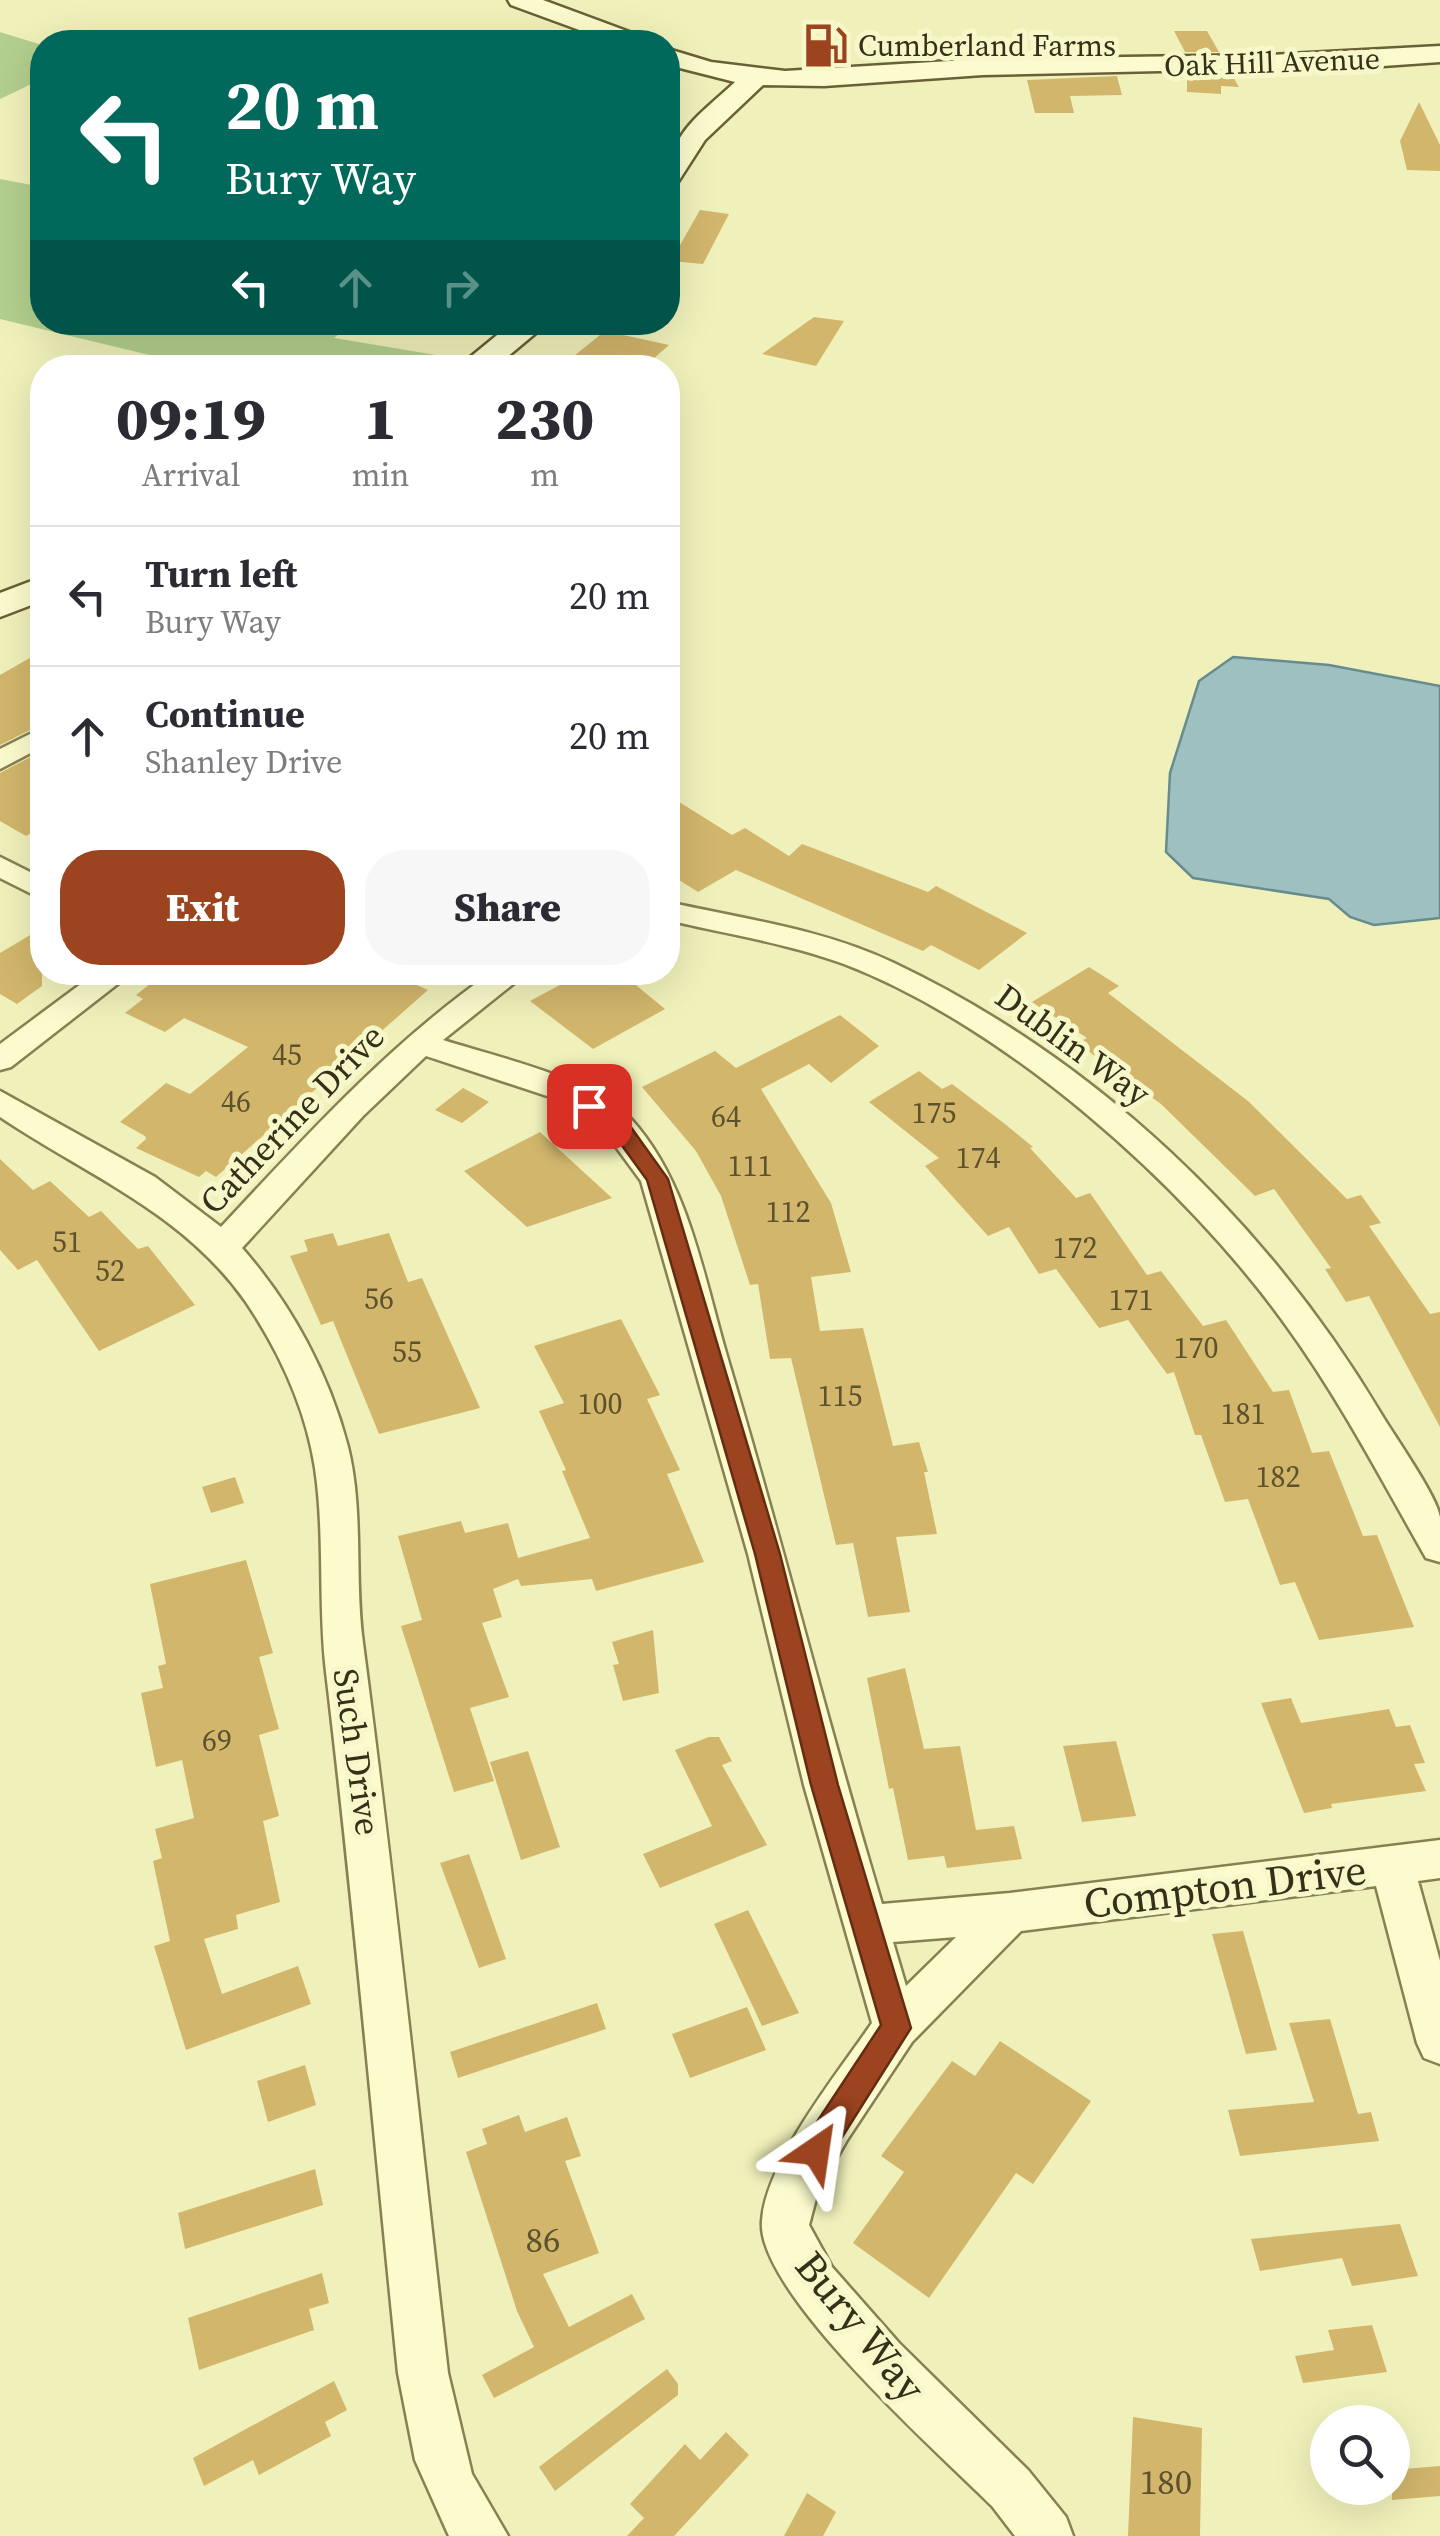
<!DOCTYPE html>
<style>
:root{--surface:#fff;--page:#f7f7f7;--text:#2b2b33;--muted:#7c7c81;--line:#e1e1e2;--accent:#9b441f}
body{margin:0;font-family:"Source Serif 4",serif;background:var(--page);color:var(--text);height:100vh;display:flex;flex-direction:column;font-size:38px;white-space:nowrap}
*{box-sizing:border-box;margin:0}
p{font-size:32px;color:var(--muted)}
.icon{flex:none;width:55px;height:55px;fill:none;stroke:currentColor;stroke-width:2;stroke-linecap:round;stroke-linejoin:round}
.map{position:relative;flex:1;overflow:hidden}
.panel{position:absolute;left:30px;top:355px;width:650px;height:630px;display:flex;flex-direction:column;background:var(--surface);border-radius:40px;box-shadow:0 10px 40px #0002}
.panel>*{flex:none}
.banner{position:absolute;left:30px;top:30px;width:650px;height:305px;border-radius:40px;box-shadow:0 10px 40px #0002;background:#00695c;color:#fff;overflow:hidden}
.fabs{position:absolute;left:1310px;top:2405px;display:grid;gap:20px}
.fabs a{display:grid;place-items:center;width:100px;height:100px;border-radius:50%;background:var(--surface);box-shadow:0 10px 40px #0002;font-size:50px}
.pin{position:absolute;display:grid;place-items:center;width:85px;height:85px;color:#fff;margin:-42px;border-radius:20px;box-shadow:0 5px 15px #0006}
.me{position:absolute;width:110px;margin:-55px;rotate:32deg;stroke-linejoin:round;filter:drop-shadow(0 0 8px #0008)}
.turn{display:flex;align-items:center;gap:35px;height:210px;padding:0 30px;font-size:45px}
.turn .icon{width:130px;height:130px;stroke-width:2.5}
.turn b{display:block;font-size:70px;line-height:85px}
.lanes{display:flex;align-items:center;height:95px;padding:0 30px;background:#0003;justify-content:center;gap:50px;direction:ltr}
.lanes .off{opacity:.35}
.eta{display:flex;justify-content:space-evenly;align-items:center;height:170px;text-align:center}
.eta b{font-size:60px;font-weight:800;line-height:70px}
.cta{display:flex;gap:20px;margin-top:auto;padding:20px 30px}
.cta a{flex:1;height:115px;border-radius:40px;background:var(--accent);color:#fff;font-size:40px;font-weight:800;line-height:115px;text-align:center}
.cta a+a{background:var(--page);color:var(--text)}
ul{padding:0;list-style:none}
li{display:flex;align-items:center;gap:30px;height:140px;padding:0 30px;border-top:2px solid var(--line)}
li div{flex:1}
li b{display:block;font-size:38px}
li em{font-style:normal}
.map>svg:first-child{display:block}
.green{fill:#b3cf8d}
.water{fill:#9fc0c1;stroke:#668c8e;stroke-width:2.5}
.building{fill:#d2b66c}
.lines{fill:none;stroke-linecap:round;stroke-linejoin:round}
.street-casing{stroke:#888053;stroke-width:5}
.secondary-casing{stroke:#6a6037;stroke-width:5}
.street{fill:#fbfbcd;fill-rule:evenodd}
.secondary{fill:#fbfbcd;fill-rule:evenodd}
.route{fill:#9b441f;stroke:#652c14;stroke-width:2.5}
.labels{text-anchor:middle;dominant-baseline:central;stroke-width:10;stroke-linejoin:round;paint-order:stroke}
.far-poi-label{font-size:30px;fill:#363019;stroke:#f7f8ca;text-anchor:start}
.far-street-label{font-size:30px;fill:#363019;stroke:#f7f8ca}
.number-label{font-size:30px;fill:#5d522e}
.street-label{font-size:35px;fill:#363019;stroke:#f7f8ca}
.near-number-label{font-size:35px;fill:#5d522e}
.near-street-label{font-size:42px;fill:#363019;stroke:#f7f8ca}
</style>
<div class="map">
<svg width="1440" height="2536" viewBox="0 0 1440 2536">
<rect width="100%" height="100%" fill="#f0f1ba"/>
<!-- green -->
<path class="green" d="M0 32 42 45V79L0 99Z
M0 179 42 187V322L353 323 334 338 460 359 447 368 199 367 0 319Z"/>
<!-- water -->
<path class="water" d="M1233 657 1329 665 1440 686V918L1374 925 1350 917 1329 899 1193 878 1166 852 1170 773 1199 681Z"/>
<!-- building -->
<path class="building" d="M1174 31H1207L1219 52H1185Z
M1105 40 1110 53 1043 54 1040 41Z
M1231 73 1239 87 1221 86V94L1187 92V74Z
M1117 76 1122 95 1070 96 1074 113H1035L1027 80Z
M1419 102 1440 145V171L1407 170 1400 141Z
M700 210 729 214 703 264 671 261Z
M814 317 844 321 816 366 762 354Z
M605 331 669 345 643 368H559Z
M42 651V724L0 745V675Z
M42 751V827L26 836 0 821V773Z
M668 795 732 835 745 828 789 856 802 844 928 892 936 886 1027 933 979 970 931 945 923 951 736 870 698 892 668 873Z
M42 928V986L17 1004 0 994V953Z
M1089 967 1119 986 1108 993 1248 1101 1347 1199 1361 1195 1381 1223 1369 1226 1430 1314 1440 1312V1427L1369 1296 1346 1302 1325 1269 1331 1268 1274 1189 1255 1196 1161 1104 1077 1043 1087 1038 1032 1002Z
M165 972H387L428 990 216 1177 206 1171 199 1177 136 1148 146 1139 145 1136 120 1122 166 1083 190 1094 248 1047 184 1018 165 1032 125 1013 143 999 136 995Z
M584 972H620L665 1009 593 1049 530 1001Z
M840 1015 879 1046 831 1083 809 1064 761 1089 831 1203 851 1272 811 1277 820 1331 863 1328 893 1446 919 1442 928 1472H924L937 1534 896 1537 910 1612 868 1617 853 1543 836 1545 791 1358 770 1359 758 1284 750 1285 721 1196 696 1151 642 1087 715 1051 736 1068Z
M919 1071 942 1089 952 1084 1005 1124 1033 1147 1030 1148 1076 1198 1090 1193 1147 1275 1161 1271 1203 1326 1226 1320 1273 1392 1289 1390 1312 1453 1329 1451 1363 1536 1377 1535 1414 1627 1319 1640 1295 1582 1280 1585 1248 1499 1225 1502 1201 1435H1195L1174 1372 1167 1374 1128 1320 1099 1328 1056 1269 1039 1274 1009 1227 988 1236 925 1166 939 1158 869 1102Z
M463 1088 489 1102 462 1123 435 1110Z
M540 1132 612 1198 527 1227 464 1171Z
M0 1159 33 1190 50 1181 89 1217 101 1211 138 1249 148 1246 195 1305 99 1351 37 1260 18 1270 0 1250Z
M333 1233 338 1246 389 1233 408 1282 422 1278 480 1408 379 1434 333 1321 321 1325 290 1256 308 1251 304 1240Z
M621 1319 660 1395 647 1399 680 1470 667 1474 704 1562 596 1591 592 1579 521 1586 518 1579 493 1589 502 1617 482 1623 509 1697 470 1708 494 1781 454 1792 401 1626 422 1620 398 1536 461 1521 465 1533 508 1523 518 1558 590 1538 562 1471 566 1470 539 1411 564 1403 534 1346Z
M235 1477 244 1503 211 1513 202 1487Z
M246 1560 273 1653 259 1657 279 1729 259 1735 279 1816 263 1821 280 1902 236 1915 238 1929 204 1939 222 1994 298 1966 311 2004 186 2050 154 1946 170 1941 153 1861 162 1858 155 1829 194 1818 182 1760 156 1767 141 1693 163 1688 158 1666 166 1664 150 1584Z
M653 1630 659 1693 623 1701 613 1665 619 1664 612 1642Z
M905 1668 924 1749 960 1746 976 1830 1014 1826 1022 1859 947 1868 944 1856 908 1860 893 1788 889 1789 867 1678Z
M1291 1698 1301 1723 1389 1709 1396 1727 1410 1725 1425 1763 1414 1764 1426 1791 1331 1804 1332 1808 1304 1813 1261 1703Z
M709 1737H719L732 1761 722 1765 767 1845 660 1888 643 1854 712 1826 675 1750Z
M1116 1741 1136 1816 1082 1822 1063 1746Z
M528 1751 560 1847 521 1860 490 1762Z
M469 1854 506 1959 479 1968 440 1863Z
M748 1910 799 2013 762 2026 714 1924Z
M1243 1931 1277 2050 1246 2054 1212 1934Z
M597 2003 606 2029 458 2078 450 2052Z
M747 2007 766 2050 690 2078 672 2034Z
M1330 2019 1358 2114 1371 2112 1379 2141 1240 2156 1228 2110 1314 2102 1289 2023Z
M1000 2041 1091 2101 1033 2184 1016 2173 929 2298 853 2243 904 2172 881 2156 952 2061 975 2076Z
M305 2065 316 2105 268 2122 257 2081Z
M519 2115 525 2132 567 2117 581 2156 565 2161 599 2253 543 2274 569 2327 632 2294 645 2319 494 2398 482 2375 534 2347 517 2311 466 2152 487 2144 482 2129Z
M315 2169 323 2205 185 2249 178 2213Z
M1400 2224 1418 2276 1352 2286 1342 2258 1260 2271 1251 2239Z
M322 2273 329 2303 309 2309 314 2330 199 2370 188 2318Z
M1372 2325 1387 2372 1303 2383 1295 2356 1334 2350 1328 2330Z
M667 2369 678 2384V2395L555 2491 539 2467Z
M334 2381 347 2410 325 2422 331 2436 259 2475 253 2460 204 2486 193 2458Z
M1133 2417 1202 2428 1200 2536H1128Z
M726 2432 749 2455 674 2536H627L644 2518 630 2504 685 2444 700 2460Z
M1440 2466V2496L1392 2500V2470Z
M807 2493 836 2512 823 2536H784Z"/>
<g class="lines">
<defs>
<path id="street" d="M42 728V747L0 769V749Z
M0 857 42 878V899L0 878Z
M668 902C743 919 823 929 894 963 1096 1059 1266 1221 1380 1412 1393 1434 1437 1496 1440 1517 1440 1531 1440 1548 1440 1562L1426 1558C1381 1479 1339 1398 1285 1324 1185 1185 1006 1026 844 964 787 943 726 934 668 920Z
M97 972H133L11 1067 0 1070V1044Z
M492 972H528L443 1040C496 1057 594 1078 631 1119 690 1184 704 1280 729 1363 783 1543 828 1725 882 1904L1010 1893 1440 1840V1878L1418 1881 1440 1961V2064L1424 2058 1417 2043 1376 1886 1021 1931 912 2042 847 2140 818 2191 809 2225 832 2267 899 2343 1028 2470 1066 2517 1073 2536H1015L992 2506C940 2454 756 2292 762 2221 766 2161 838 2073 872 2023L804 1785 748 1554 641 1181 605 1132 550 1097 426 1056 363 1116 242 1248C292 1305 329 1374 348 1447 364 1511 354 1578 363 1643 395 1886 420 2130 448 2373L472 2474 508 2536H449L415 2460 398 2373C374 2139 354 1905 326 1672 318 1605 325 1535 315 1468 306 1409 279 1351 246 1302 183 1212 88 1176 0 1117V1091L155 1177 221 1227C306 1136 389 1044 492 972ZM956 1937 906 1986 893 1942Z"/>
<path id="secondary" d="M508 0H543L643 37 647 42H612L511 5Z
M1440 46V62L1383 66 983 75 824 86 763 85 705 140 678 182 668 184C668 133 700 115 735 82L668 65V49L711 62 785 71 983 59 1269 55Z
M513 322H549L494 368H457Z
M42 577V601L0 617V593Z"/>
</defs>
<!-- street casing -->
<use href="#street" class="street-casing"/>
<!-- secondary casing -->
<use href="#secondary" class="secondary-casing"/>
<!-- street -->
<use href="#street" class="street"/>
<!-- secondary -->
<use href="#secondary" class="secondary"/>
</g>
<!-- route -->
<path class="route" d="M589 1099 625 1119 668 1179 780 1554 838 1785 911 2028 827 2161 816 2165 805 2161 800 2151 805 2140 881 2025 811 1785 755 1554 647 1180 610 1129 579 1106Z"/>
<!-- icons -->
<defs>
<symbol id="fuel-bare" viewBox="-9 -9 18 18"><path d="M-5.5-6h7V0h2V4h1.3V-2.5L3-4.5l.8-.8L6-3V5H2.5V1h-1V6h-7ZM-4.2-4.7v3.2H.2V-4.7Z" fill="#9b441f" stroke="#f7f8ca" stroke-width="2.5" paint-order="stroke"/></symbol>
</defs>
<g fill-rule="evenodd">
<use href="#fuel-bare" x="794" y="14" width="63" height="63"/>
</g>
<g class="labels">
<!-- far-poi labels -->
<g class="far-poi-label">
<text x="858" y="45">Cumberland Farms</text>
</g>
<!-- far-street labels -->
<g class="far-street-label">
<text transform="translate(1272 62) rotate(-2)">Oak Hill Avenue</text>
</g>
<!-- number labels -->
<g class="number-label">
<text x="287" y="1054">45</text>
<text x="236" y="1101">46</text>
<text x="934" y="1112">175</text>
<text x="726" y="1116">64</text>
<text x="978" y="1157">174</text>
<text x="750" y="1165">111</text>
<text x="788" y="1211">112</text>
<text x="67" y="1241">51</text>
<text x="1075" y="1247">172</text>
<text x="110" y="1270">52</text>
<text x="379" y="1298">56</text>
<text x="1131" y="1299">171</text>
<text x="1196" y="1347">170</text>
<text x="407" y="1351">55</text>
<text x="840" y="1395">115</text>
<text x="600" y="1403">100</text>
<text x="1243" y="1413">181</text>
<text x="1278" y="1476">182</text>
<text x="217" y="1740">69</text>
</g>
<!-- street labels -->
<g class="street-label">
<text transform="translate(1073 1045) rotate(36)">Dublin Way</text>
<text transform="translate(292 1119) rotate(-46)">Catherine Drive</text>
<text transform="translate(357 1752) rotate(82)">Such Drive</text>
</g>
<!-- near-number labels -->
<g class="near-number-label">
<text x="543" y="2240">86</text>
<text x="1166" y="2482">180</text>
</g>
<!-- near-street labels -->
<g class="near-street-label">
<text transform="translate(1225 1886) rotate(-7)">Compton Drive</text>
<text transform="translate(861 2326) rotate(51)">Bury Way</text>
</g>
</g>
</svg>
<div class="fabs">
<a><svg class="icon" aria-label="search" viewBox="0 0 24 24"><circle cx="10" cy="10" r="6"/><path d="M15 15l6 6"/></svg></a>
</div>
<div class="pin" style="left:589px;top:1106px;background:#d93025"><svg class="icon" aria-label="arrive" viewBox="0 0 24 24"><path d="M6 21V4h12l-3 4 3 4H6"/></svg></div>
<svg class="me" style="left:816px;top:2151px" viewBox="-20 -20 40 40"><path d="M0-17L14 15 0 8-14 15z" fill="#9b441f" stroke="#fff" stroke-width="4"/></svg>
<div class="banner">
<div class="turn"><svg class="icon" aria-label="left" viewBox="0 0 24 24"><path d="M17 20v-9H6M10 6l-5 5 5 5"/></svg><div><b>20 m</b>Bury Way</div></div>
<div class="lanes"><svg class="icon" aria-label="left" viewBox="0 0 24 24"><path d="M17 20v-9H6M10 6l-5 5 5 5"/></svg><svg class="icon off" aria-label="ahead" viewBox="0 0 24 24"><path d="M12 20V5M6 11l6-6 6 6"/></svg><svg class="icon off" aria-label="right" viewBox="0 0 24 24"><path d="M7 20v-9h11M14 6l5 5-5 5"/></svg></div>
</div>
<section class="panel">
<div class="eta">
<div><b>09:19</b><p>Arrival</p></div>
<div><b>1</b><p>min</p></div>
<div><b>230</b><p>m</p></div>
</div>
<ul>
<li><svg class="icon" aria-label="left" viewBox="0 0 24 24"><path d="M17 20v-9H6M10 6l-5 5 5 5"/></svg><div><b>Turn left</b><p>Bury Way</p></div><em>20 m</em></li>
<li><svg class="icon" aria-label="ahead" viewBox="0 0 24 24"><path d="M12 20V5M6 11l6-6 6 6"/></svg><div><b>Continue</b><p>Shanley Drive</p></div><em>20 m</em></li>
</ul>
<div class="cta"><a>Exit</a><a>Share</a></div>
</section>
</div>
